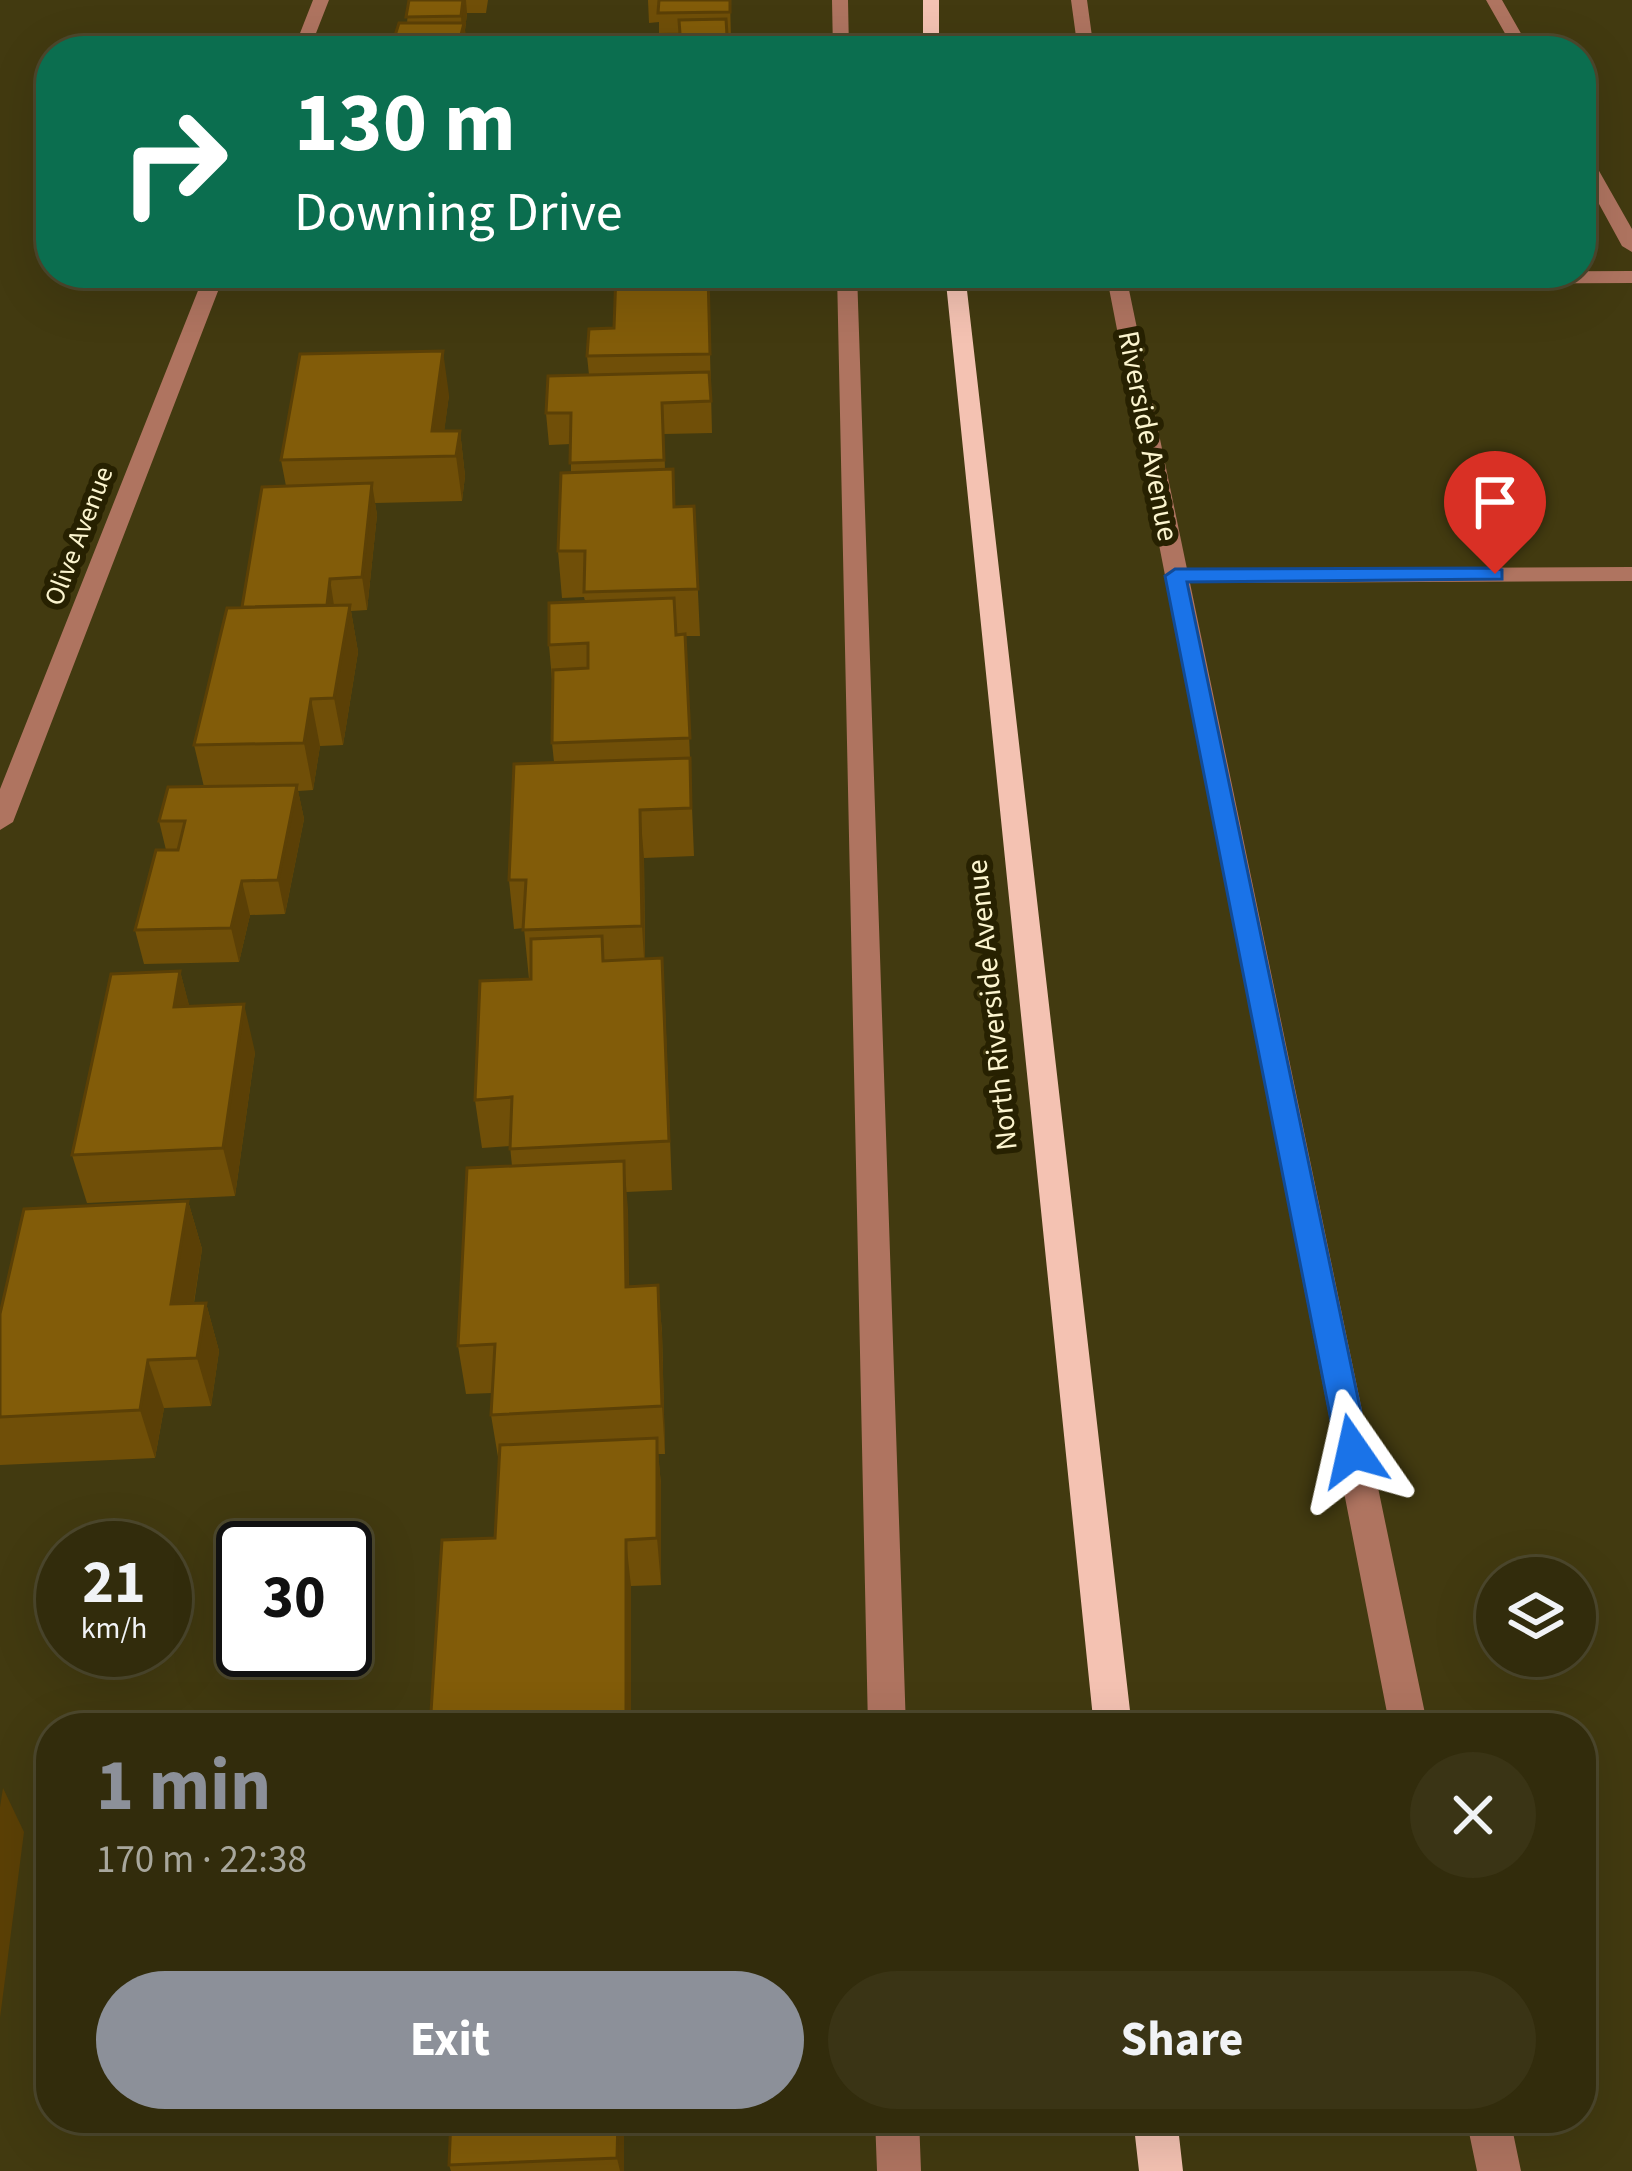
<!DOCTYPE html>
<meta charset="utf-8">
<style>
:root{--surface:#322c0c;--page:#3a3415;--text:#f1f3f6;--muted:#a8a79d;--line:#4d482d;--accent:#8c9099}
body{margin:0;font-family:"Source Sans 3",sans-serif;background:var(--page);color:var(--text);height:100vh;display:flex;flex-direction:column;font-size:45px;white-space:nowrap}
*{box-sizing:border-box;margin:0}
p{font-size:39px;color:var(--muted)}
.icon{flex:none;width:66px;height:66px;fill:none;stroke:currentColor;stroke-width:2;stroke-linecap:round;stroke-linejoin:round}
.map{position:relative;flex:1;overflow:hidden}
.details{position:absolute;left:36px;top:1713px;width:1560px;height:420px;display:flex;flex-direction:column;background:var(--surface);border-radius:48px;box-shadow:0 12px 48px #0002,0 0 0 3px var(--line)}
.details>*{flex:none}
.banner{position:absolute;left:36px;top:36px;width:1560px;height:252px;border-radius:48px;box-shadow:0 12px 48px #0002,0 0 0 3px var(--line);background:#0b6e4f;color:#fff;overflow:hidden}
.tools{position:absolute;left:1476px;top:1557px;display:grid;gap:24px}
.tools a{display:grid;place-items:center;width:120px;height:120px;border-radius:50%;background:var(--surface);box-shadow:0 12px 48px #0002,0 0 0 3px var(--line);font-size:60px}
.speed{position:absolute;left:36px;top:1521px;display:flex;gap:24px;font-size:60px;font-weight:700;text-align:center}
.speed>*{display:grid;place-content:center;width:156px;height:156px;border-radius:50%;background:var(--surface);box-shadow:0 12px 48px #0002,0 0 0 3px var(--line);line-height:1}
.speed small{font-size:30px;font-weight:400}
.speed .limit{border:6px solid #111;border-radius:18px;background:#fff;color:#111}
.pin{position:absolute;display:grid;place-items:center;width:102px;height:102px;color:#fff;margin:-123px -51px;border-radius:50% 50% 50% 0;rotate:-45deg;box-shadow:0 0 12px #0007}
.pin .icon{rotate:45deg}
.me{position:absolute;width:132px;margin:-66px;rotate:349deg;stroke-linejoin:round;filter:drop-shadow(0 0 9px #0008)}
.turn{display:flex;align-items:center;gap:42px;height:252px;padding:0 60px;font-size:54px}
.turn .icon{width:156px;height:156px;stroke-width:2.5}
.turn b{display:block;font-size:84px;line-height:102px}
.round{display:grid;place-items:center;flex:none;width:126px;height:126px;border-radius:63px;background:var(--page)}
.head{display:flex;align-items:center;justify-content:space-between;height:204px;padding:0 60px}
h1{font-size:72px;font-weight:700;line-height:90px;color:var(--accent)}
.cta{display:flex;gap:24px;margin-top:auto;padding:24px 60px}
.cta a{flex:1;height:138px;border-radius:72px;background:var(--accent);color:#fff;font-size:48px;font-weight:700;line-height:138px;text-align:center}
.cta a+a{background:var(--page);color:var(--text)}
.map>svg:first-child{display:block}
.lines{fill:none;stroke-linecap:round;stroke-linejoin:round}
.minor{fill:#af7460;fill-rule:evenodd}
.major{fill:#f4c2b2;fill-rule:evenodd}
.wall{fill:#704f08}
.shaded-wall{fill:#5b4006}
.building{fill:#825c09;stroke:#5b4006;stroke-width:3}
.route{fill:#1a73e8;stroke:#114b97;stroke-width:3}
.labels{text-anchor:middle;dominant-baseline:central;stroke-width:12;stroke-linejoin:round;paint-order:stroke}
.far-street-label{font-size:27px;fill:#fcf5cf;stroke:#272101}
.street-label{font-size:30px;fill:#fcf5cf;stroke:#272101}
</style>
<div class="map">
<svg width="1632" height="2171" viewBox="0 0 1632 2171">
<rect width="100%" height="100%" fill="#423a10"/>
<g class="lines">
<!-- minor -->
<path class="minor" d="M313 0H329L309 51H293Z
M832 0H848L849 51H833Z
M1071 0H1087L1094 51H1078Z
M1486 0H1502L1531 51H1515Z
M1581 150 1590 155 1632 229V252L1622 246 1581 171Z
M1632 271V283L1128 285 1187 569 1632 567V581L1190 583 1428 1728H1390L1106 273Z
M205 273H225L13 822 0 830V789Z
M837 273H857L906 1728H868Z
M875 2118H919L921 2171H877Z
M1466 2118H1510L1521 2171H1477Z"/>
<!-- major -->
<path class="major" d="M923 0H939V51H923Z
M945 273H965L1132 1728H1094Z
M1133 2118H1177L1183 2171H1139Z"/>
</g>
<!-- wall -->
<path class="wall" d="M409 0H488L486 13H467L465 30 467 51H390L407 23Z
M648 0H730L731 40 659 34V22L649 23Z
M407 273H481L479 281 407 280Z
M598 273H708L712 433 664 434 665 470 675 507 694 506 700 636H685L694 856 644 858 645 959 665 1006 672 1190 626 1192 629 1286 658 1285 662 1333 665 1454H658L661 1485V1585L631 1586 495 1538 499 1463 491 1415 492 1393 466 1394 458 1346 512 1166 510 1146 482 1148 475 1100 529 979 524 928 514 929 509 880 554 762 552 743 553 691 549 645 585 601 584 597 562 598 558 551 571 472V444L549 445 546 413 589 375 587 356 614 328 615 285H599Z
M449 395 444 431H460L465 476 462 501 375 503 377 515 367 610 351 611 358 652 343 745 320 746 313 790 298 791 304 819 285 914 250 915 239 962 144 964 135 930 166 850 159 821 204 787 194 745 286 486 281 460Z
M180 971 189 1006 255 1052 235 1196 87 1203 72 1155Z
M188 1201 202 1249 194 1303H206L219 1351 211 1406 164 1408 155 1458 0 1465V1314Z
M436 2118H624V2171H451L449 2165 451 2126H439Z"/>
<!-- shaded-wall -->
<path class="shaded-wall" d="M463 0H466L467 13 465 30 467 50 457 51 462 32 461 16Z
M443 351 449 395 441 456 432 431Z
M460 431 465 476 462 501 456 456Z
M372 483 377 515 367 610 362 577Z
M330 579 335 612 327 605Z
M350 605 358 652 343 745 334 698Z
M311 699 320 746 313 790 304 743Z
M297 785 304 819 285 914 278 880Z
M640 810 644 858 645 974 642 926Z
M242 881 250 915 239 962 231 928Z
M180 971 193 1020 174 1007Z
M244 1004 255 1052 235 1196 223 1148Z
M624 1161 628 1209 630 1335 626 1287Z
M188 1201 202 1249 186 1352 171 1304Z
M658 1285 662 1333 665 1454 662 1406Z
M206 1303 219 1351 211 1406 197 1358Z
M148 1360 164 1408 155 1458 140 1410Z
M657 1438 661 1485V1585L657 1538Z
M626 1540 631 1586V1728H626Z
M3 1788 24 1832 0 2018V1807Z
M618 2118H624V2171H620L617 2158Z"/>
<!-- building -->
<path class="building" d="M409 0H463L461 16 406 17Z
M659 0H730V12L658 13Z
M726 19 728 51H640V35L680 34 679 20Z
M399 23H464L457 51H390Z
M616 273H708L710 354 587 356 589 329 614 328Z
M443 351 432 431H460L456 456 281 460 300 354Z
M709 372 711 401 662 403 664 460 570 463 571 413H546L548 376Z
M673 469 674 507 694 506 698 589 584 592 585 551H558L561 473Z
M372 483 362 577 330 579 327 605 242 607 262 487Z
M674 598 676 635 685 634 690 738 552 743 553 670 588 668V643L549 645V603Z
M350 605 334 698 311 699 304 743 194 745 227 608Z
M690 758 691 808 640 810 642 926 523 930 526 880H509L514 764Z
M297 785 278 880 242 881 231 928 135 930 156 850H178L185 821H159L168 787Z
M602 936 603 961 662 958 669 1141 510 1149 512 1097 475 1100 480 981 531 979V939Z
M180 971 174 1007 244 1004 223 1148 72 1155 111 974Z
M624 1161 626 1287 658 1285 662 1406 491 1415 495 1344 458 1346 467 1168Z
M188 1201 171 1304 206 1303 197 1358 148 1360 140 1410 0 1417V1314L24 1209Z
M657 1438V1538L626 1540V1728H430L442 1540 495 1538 500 1445Z
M451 2118H618L617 2158 449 2165Z"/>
<!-- route -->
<path class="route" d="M1495 568 1502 570V579L1187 582 1369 1451 1364 1460 1353 1464 1342 1460 1337 1451 1165 576 1175 569Z"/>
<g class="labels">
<!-- far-street labels -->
<g class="far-street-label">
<text transform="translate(79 536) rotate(-69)">Olive Avenue</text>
</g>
<!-- street labels -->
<g class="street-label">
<text transform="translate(1148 436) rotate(79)">Riverside Avenue</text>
<text transform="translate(992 1005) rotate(-96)">North Riverside Avenue</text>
</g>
</g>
</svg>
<div class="tools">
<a><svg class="icon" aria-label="layers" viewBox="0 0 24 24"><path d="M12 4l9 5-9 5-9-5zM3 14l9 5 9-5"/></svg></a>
</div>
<div class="speed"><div>21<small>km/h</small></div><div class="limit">30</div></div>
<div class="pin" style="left:1495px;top:574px;background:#d93025"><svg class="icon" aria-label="arrive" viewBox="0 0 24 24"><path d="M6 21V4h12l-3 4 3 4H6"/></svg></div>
<svg class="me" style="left:1353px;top:1451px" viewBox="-20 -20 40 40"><path d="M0-17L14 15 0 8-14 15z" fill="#1a73e8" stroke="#fff" stroke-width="4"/></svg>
<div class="banner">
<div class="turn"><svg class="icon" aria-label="right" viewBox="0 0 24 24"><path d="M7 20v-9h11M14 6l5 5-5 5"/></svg><div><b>130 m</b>Downing Drive</div></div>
</div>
<section class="details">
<div class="head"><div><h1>1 min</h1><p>170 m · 22:38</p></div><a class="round"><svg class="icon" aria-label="close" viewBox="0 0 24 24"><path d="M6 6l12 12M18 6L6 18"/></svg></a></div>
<div class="cta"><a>Exit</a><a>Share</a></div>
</section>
</div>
